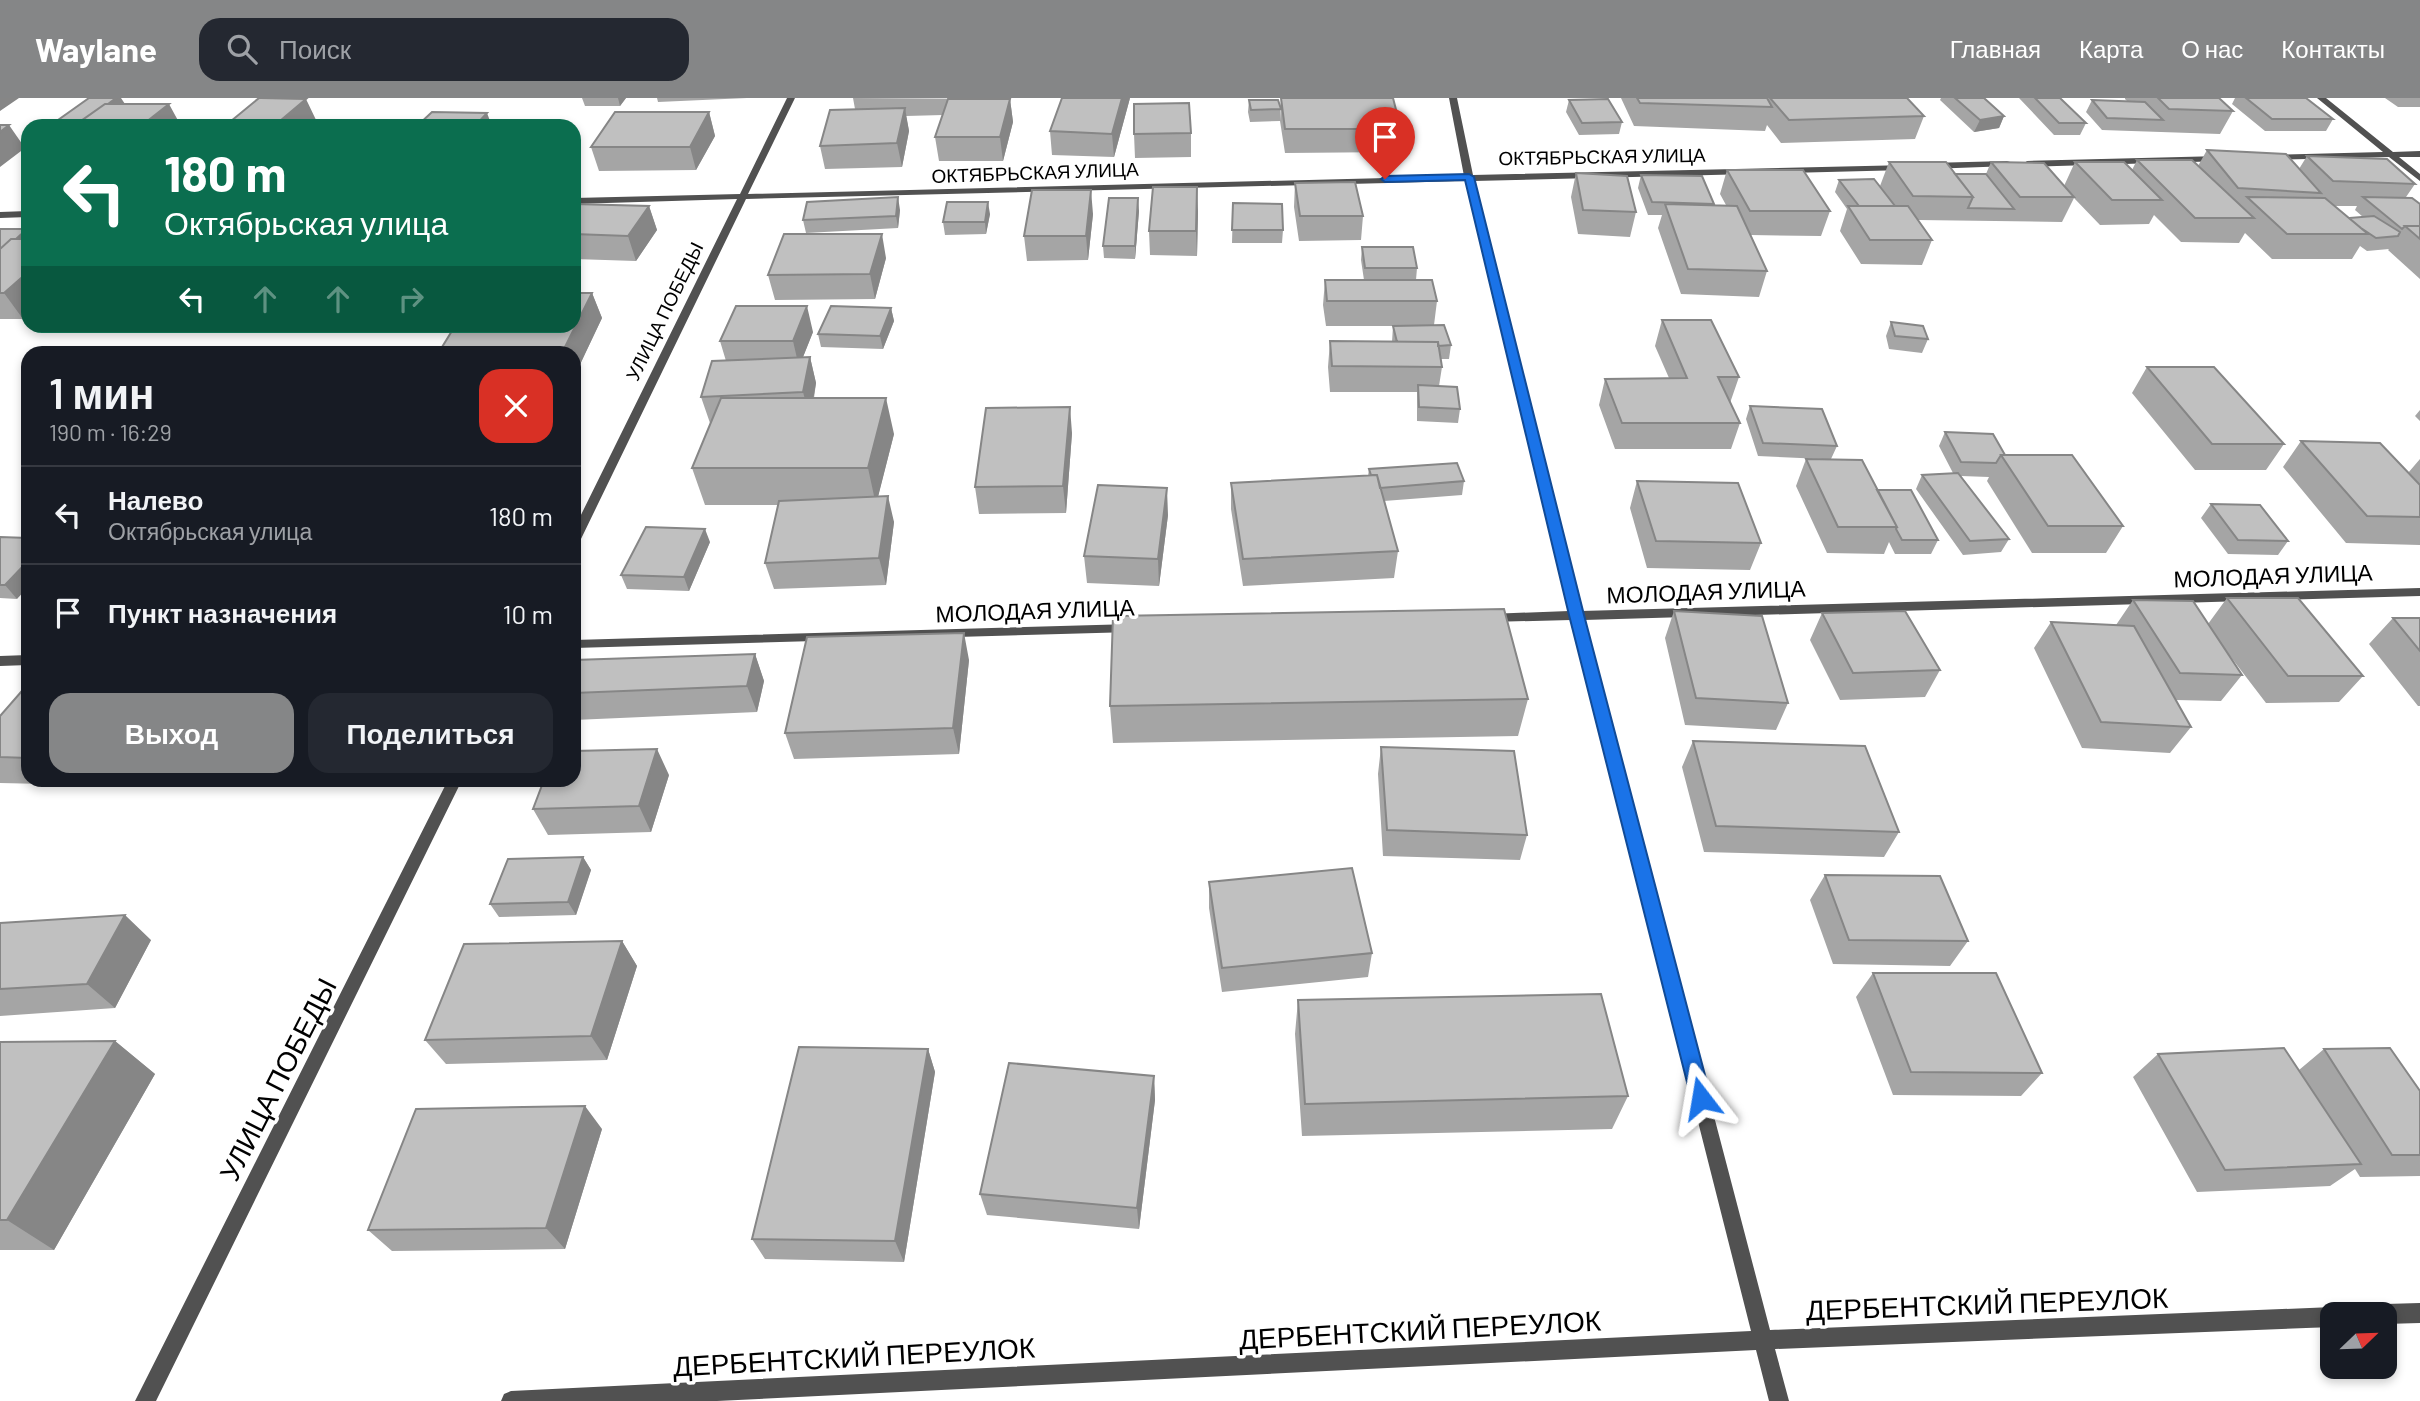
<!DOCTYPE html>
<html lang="ru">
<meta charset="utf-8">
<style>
:root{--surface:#171b24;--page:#242831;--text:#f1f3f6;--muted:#9ea1a6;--line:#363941;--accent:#858687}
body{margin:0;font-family:Barlow,sans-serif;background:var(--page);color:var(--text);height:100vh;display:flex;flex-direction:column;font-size:26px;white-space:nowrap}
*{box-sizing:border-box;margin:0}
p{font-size:23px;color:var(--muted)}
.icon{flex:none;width:38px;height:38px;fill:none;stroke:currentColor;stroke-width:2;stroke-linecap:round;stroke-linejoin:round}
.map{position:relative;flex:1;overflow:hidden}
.panel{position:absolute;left:21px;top:248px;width:560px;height:441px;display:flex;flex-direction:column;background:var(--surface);border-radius:21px;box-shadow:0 4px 10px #0003}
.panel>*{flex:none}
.top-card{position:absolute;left:21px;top:21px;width:560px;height:214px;border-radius:21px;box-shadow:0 4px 10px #0003;background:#0b6e4f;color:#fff;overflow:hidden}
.needle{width:46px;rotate:67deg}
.buttons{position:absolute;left:2320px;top:1204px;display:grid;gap:14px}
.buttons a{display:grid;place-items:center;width:77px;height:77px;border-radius:14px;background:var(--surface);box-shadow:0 4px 10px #0003;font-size:35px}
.pin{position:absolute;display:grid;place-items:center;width:60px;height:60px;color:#fff;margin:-72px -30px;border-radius:50% 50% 50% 0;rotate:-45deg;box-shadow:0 0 7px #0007}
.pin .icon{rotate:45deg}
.me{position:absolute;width:77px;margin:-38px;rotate:346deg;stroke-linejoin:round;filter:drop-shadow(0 0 5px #0008)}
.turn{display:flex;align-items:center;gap:24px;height:147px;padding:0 28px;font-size:32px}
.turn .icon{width:91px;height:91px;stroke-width:2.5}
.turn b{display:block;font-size:49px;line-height:60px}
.lanes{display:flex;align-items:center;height:66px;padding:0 28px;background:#0003;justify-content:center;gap:35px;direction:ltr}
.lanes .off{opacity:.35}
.round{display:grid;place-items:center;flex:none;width:74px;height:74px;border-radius:21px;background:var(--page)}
.head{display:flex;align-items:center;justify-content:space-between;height:119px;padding:0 28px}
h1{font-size:42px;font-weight:600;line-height:52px}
.primary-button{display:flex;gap:14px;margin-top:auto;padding:14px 28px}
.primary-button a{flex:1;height:80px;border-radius:21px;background:var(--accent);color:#fff;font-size:28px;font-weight:600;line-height:80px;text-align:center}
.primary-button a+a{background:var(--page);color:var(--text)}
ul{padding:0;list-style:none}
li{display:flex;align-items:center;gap:21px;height:98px;padding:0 28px;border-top:2px solid var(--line)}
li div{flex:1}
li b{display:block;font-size:26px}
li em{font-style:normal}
header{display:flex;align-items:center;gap:42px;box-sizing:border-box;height:98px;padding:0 35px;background:var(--accent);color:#fff}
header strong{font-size:33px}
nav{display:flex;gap:38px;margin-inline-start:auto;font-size:24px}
.search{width:490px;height:63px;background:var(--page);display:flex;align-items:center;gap:18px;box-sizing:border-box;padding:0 24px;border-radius:21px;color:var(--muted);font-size:26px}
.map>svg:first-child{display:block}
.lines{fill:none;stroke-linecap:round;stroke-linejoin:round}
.minor{fill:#515151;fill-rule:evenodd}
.wall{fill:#a5a5a5;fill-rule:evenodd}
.shaded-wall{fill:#868686}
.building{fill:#c0c0c0;stroke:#868686;stroke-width:2}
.route{fill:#1a73e8;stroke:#114b97;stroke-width:2}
.labels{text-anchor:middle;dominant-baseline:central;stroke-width:7;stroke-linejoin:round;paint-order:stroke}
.far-street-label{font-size:19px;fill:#000;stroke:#fff}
.street-label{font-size:23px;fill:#000;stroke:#fff}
.near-street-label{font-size:28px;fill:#000;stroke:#fff}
</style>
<header>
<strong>Waylane</strong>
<div class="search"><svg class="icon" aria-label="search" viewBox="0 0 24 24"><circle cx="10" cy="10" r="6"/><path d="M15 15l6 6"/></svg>Поиск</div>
<nav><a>Главная</a><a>Карта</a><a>О нас</a><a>Контакты</a></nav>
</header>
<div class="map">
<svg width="2420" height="1303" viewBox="0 0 2420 1303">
<rect width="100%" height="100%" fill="#fff"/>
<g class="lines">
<!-- minor -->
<path class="minor" d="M787 0H795L748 96 1464 78 1449 0H1457L1473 77 1909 67 1910 69 1906 72 1474 83 1581 513 2420 490V498L1584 522 1770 1232 2333 1209 2340 1212 2342 1216H2333V1229L1775 1251 1789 1303H1769L1756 1252 717 1303H501L504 1296 511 1293 1751 1233 1571 522 1489 524 1483 520 1489 516 1569 513 1466 83 746 101 580 443 574 447V431L737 101 574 106V100L740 96Z
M2317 0H2326L2393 54 2420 53V59H2399L2420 76V83L2389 59 2269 62 2268 60 2272 57 2383 54Z
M2221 58 2225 61 2224 63 2027 69 2023 66 2027 63Z
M2007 63 2010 64V68L1929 71 1925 68 1929 65Z
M28 113V119L0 120V114Z
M1132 526 1138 530 1132 534 574 550V542Z
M28 557V567L0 568V558Z
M448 682H462L156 1303H135Z
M2420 1205V1225L2385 1226V1216H2375L2378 1209 2385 1206Z"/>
</g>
<!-- wall -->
<path class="wall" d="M582 0H626L620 8H585Z
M657 0H747L658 4Z
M853 0 1010 1 1013 24 1003 63H939L935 39 943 17 906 18 909 33 902 69 825 71 820 48 855 11Z
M1130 0 1114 59 1052 57 1050 33Z
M1281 0 1401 31 1398 54 1285 55 1280 23Z
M1621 0H1907L1924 18 1915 41 1781 45 1767 27 1765 33 1634 28Z
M1941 0H1984L2004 18 1999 30 1974 34 1940 2Z
M2019 0H2060L2086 25 2080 37H2054Z
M2125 0H2219L2233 13 2220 36 2102 32 2086 14 2092 2 2127 3 2125 1Z
M2235 0H2306L2333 21 2326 33H2265L2232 6Z
M2385 0H2420V9H2398Z
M1249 2 1281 11 1280 23 1250 24 1248 14Z
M1569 2 1622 24 1619 36 1579 37 1566 14Z
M709 14 715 38 696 72 599 73 591 49Z
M1191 35V59L1135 60 1134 36Z
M2207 52 2299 71 2307 58 2415 86 2406 99 2420 106V181L2388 152 2389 151 2367 153 2360 148 2352 161H2272L2245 135 2239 145 2181 144 2154 117 2149 126 2100 127 2074 100 2062 124 1918 122 1932 142 1922 167 1861 166 1840 133 1847 111 1835 94 1839 82 1889 102 1880 88 1889 64 1955 76H1986L1991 64 2064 88 2075 64 2132 72 2137 62 2198 68ZM2334 108H2357L2355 112 2363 119 2349 120Z
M1727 72 1830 113 1821 138 1751 137 1767 173 1759 199 1681 196 1658 130 1662 117H1648L1638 90 1641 77 1714 106V107H1726L1720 96Z
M1576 75 1636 114 1630 139 1578 136 1571 99Z
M1295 85 1363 118 1361 142 1299 143 1294 109Z
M1233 105 1283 132 1282 145H1232Z
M574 106 649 108 657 132 636 163 574 161Z
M900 112 898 130 806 135 803 122Z
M1139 113 1135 161 1104 160 1103 148Z
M1198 113 1197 158 1150 157 1149 133Z
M990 116 986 136 945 137 943 124Z
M1093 116 1088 162 1027 163 1024 138Z
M0 131H27L28 132V216L23 221H0Z
M1362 149 1417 170 1416 182 1437 203 1434 227 1451 247 1449 261H1441L1442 269 1439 288 1460 311 1458 325 1417 323V294H1330L1328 269 1330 243 1392 244 1393 228H1395H1326L1323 207 1325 182H1364L1361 162Z
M886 160 875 201 775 202 768 177Z
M592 195 602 220 574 279V256H439V254Z
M891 210 894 223 883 251 821 249 818 236Z
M1662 222 1739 279 1730 305 1740 325 1731 351H1615L1599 307 1605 281 1669 280 1655 248Z
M1891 224 1928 241 1922 255 1889 251 1886 238Z
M813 234 803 259H810L816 285 814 300 894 336 878 398 894 424 886 487 774 491 765 465 778 407H705L692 370 711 325H710L701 299 726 263 720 243Z
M2147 269 2284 346 2266 372H2195L2132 295Z
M1750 308 1837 348 1831 361 1877 392 1938 442 1931 456H1895L1889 444 1884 456 1827 455 1796 388 1806 361H1823L1758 358 1746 321Z
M2420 312V323L2415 318Z
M1945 334 2005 357 2123 428 2106 455H2032L1987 383 1989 379 1961 378 2009 441 2001 454 1963 457 1916 391 1922 377 1953 375 1939 348Z
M1072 335 1066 415 979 416 975 389Z
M2301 343 2408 375 2420 361V447L2346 445 2283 369Z
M1369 371 1464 383 1462 397 1384 403 1398 453 1394 480 1243 488 1231 411V385L1368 378Z
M1637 383 1761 445 1750 472 1647 470 1630 410Z
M2211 406 2288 443 2278 457 2228 456 2201 420Z
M1168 417 1159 488 1087 485 1084 458Z
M0 439 17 501 0 500Z
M710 444 689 493 627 491 621 477Z
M2227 500 2363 578 2339 604 2266 605 2227 554 2242 577 2221 603 2176 602 2191 629 2170 655 2082 650 2034 550 2051 524 2116 527 2133 502 2208 526Z
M1674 513 1788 605 1776 632 1685 627 1665 540Z
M1822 515 1940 572 1925 599 1840 602 1810 542Z
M2393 520H2420V608H2418L2369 546Z
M755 556 764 583 757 614 574 622V562Z
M969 562 959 656 794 661 785 635Z
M28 586V682H92L89 687 0 685V618Z
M1528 601 1518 638 1113 645 1110 608Z
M1693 643 1899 734 1884 759 1704 754 1682 669Z
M1381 649 1527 737 1520 762 1383 758 1378 676Z
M669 677 651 734 548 737 533 711Z
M219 682H346L222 685Z
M583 759 591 772 576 817 499 819 490 806Z
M1825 777 1968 843 1950 868 1833 866 1810 802Z
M1209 784 1372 855 1368 879 1222 894 1209 810Z
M0 825 151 842 115 910 0 918Z
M622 843 637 868 607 962 446 966 425 942Z
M1873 875 2042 975 2021 998 1893 997 1856 899Z
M1298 902 1628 998 1612 1031 1302 1038 1295 936Z
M115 943 155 976 54 1152H0V944Z
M928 951 935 974 904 1164 765 1161 752 1141Z
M2324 951 2420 993V1078L2360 1079 2355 1071 2330 1088 2197 1094 2133 979 2158 956 2299 972Z
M1154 978 1155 1002 1139 1131 987 1117 980 1096Z
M602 1031 565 1151 392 1153 368 1132Z"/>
<!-- shaded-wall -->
<path class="shaded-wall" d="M0 0H19L0 13Z
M116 0H121L127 9 80 28Z
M618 0H626L620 8Z
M1122 0H1130L1114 59 1112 36Z
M306 1 317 24 312 28H274Z
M1010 1 1013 24 1003 63 1000 39Z
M169 6 181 28H141Z
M905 10 909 33 902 69 897 45Z
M709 14 715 38 696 72 690 49Z
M487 15 492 28H475Z
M2004 18 1999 30 1974 34 1980 22Z
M9 27 25 50 0 69V34Z
M1197 89 1198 113 1197 158 1196 133Z
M1091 92 1093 116 1088 162 1086 138Z
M898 99 900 112 898 130 896 118Z
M1138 100 1139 113 1135 161V148Z
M988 104 990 116 986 136 985 124Z
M649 108 657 132 636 163 628 138Z
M27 131 28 151 0 156Z
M882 136 886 160 875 201 870 176Z
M28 174V216L23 221 4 195Z
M592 195 602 220 575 277 574 256H566L564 251Z
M807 208 813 234 799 269 793 243Z
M891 210 894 223 883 251 880 238Z
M810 259 816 285 810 320 803 294Z
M886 300 894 336 876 407 868 370Z
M1070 309 1072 335 1066 415 1063 388Z
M1167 390 1168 417 1159 488 1158 461Z
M888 398 894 424 886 487 879 460Z
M705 431 710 444 689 493 684 479Z
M28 463V489L17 501 5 487Z
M964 535 969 562 959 656 953 630Z
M755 556 764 583 757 614 747 588Z
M657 651 669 677 651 734 639 708Z
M84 682H92L89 687Z
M583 759 591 772 576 817 568 804Z
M125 817 151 842 115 910 87 886Z
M622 843 637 868 607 962 591 938Z
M115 943 155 976 54 1152 7 1122Z
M928 951 935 974 904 1164 895 1143Z
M1154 978 1155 1002 1139 1131 1137 1110Z
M585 1008 602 1031 565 1151 546 1130Z"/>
<!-- building -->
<path class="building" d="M89 0H116L108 6H105L75 27H51Z
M259 0H261L306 1 274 28H225Z
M1062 0H1122L1112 36 1050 33Z
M1281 0H1393L1401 31H1285Z
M1637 0H1767L1772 9 1640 5Z
M1770 0H1907L1924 18 1789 22Z
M1955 0H1984L2004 18 1980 22Z
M2035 0H2060L2086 25H2059Z
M2158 0H2219L2233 13 2169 11Z
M2246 0H2306L2333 21H2272Z
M948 1H1010L1000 39H935Z
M1608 1 1622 24 1582 25 1569 2Z
M1249 2H1278L1281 11 1251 12Z
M2092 2 2145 4 2163 22 2107 20Z
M1189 5 1191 35 1134 36V6Z
M105 6H169L141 28H74Z
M905 10 897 45 820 48 830 12Z
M432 14 487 15 475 28H417Z
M615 14H709L690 49H591Z
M346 26 344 28H288V27Z
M0 27H9L0 34Z
M2207 52 2286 56 2321 95 2238 90Z
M2307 58 2387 61 2415 86 2333 83Z
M2137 62H2192L2254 120H2195Z
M1889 64H1946L1973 99 1913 98Z
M1991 64 2044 65 2074 99H2020Z
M2075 64H2124L2162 102H2112Z
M1727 72H1803L1830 113H1750Z
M1576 75 1627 78 1636 114 1583 112Z
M1955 76H1986L2014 111 1968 110 1973 99Z
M1641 77 1702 78 1714 106 1652 104Z
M1874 81 1895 108H1859L1839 82Z
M1355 84 1363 118H1300L1295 85Z
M1153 89H1197L1196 133H1149Z
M1032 92H1091L1086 138H1024Z
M898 99 896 118 803 122 807 104Z
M2247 99 2325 100 2368 136H2287Z
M2363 99 2412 100 2420 106V128H2405L2402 131Z
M1109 100H1138L1135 148H1103Z
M947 104H988L985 124H943Z
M1233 105 1282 106 1283 132H1232Z
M574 106 649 108 628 138 574 136Z
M1665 106 1737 108 1767 173 1688 171Z
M1848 108H1908L1932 142H1870Z
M2374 118 2400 134 2398 138 2376 140 2361 130 2349 120Z
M2405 128H2420V141Z
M0 131H27L16 141H11L0 151Z
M784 136H882L870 176 768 177Z
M11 141H28V174L4 195H0V151Z
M1362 149H1413L1417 170H1365Z
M1325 182H1432L1437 203H1327Z
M574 195H592L564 251 439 254 455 228H574Z
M736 208H807L793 243H720Z
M831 208 891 210 880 238 818 236Z
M1662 222H1711L1739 279H1718L1740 325H1622L1605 281 1687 280Z
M1891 224 1923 228 1928 241 1895 238Z
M1444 227 1451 247 1438 248V244H1397L1393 228Z
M1330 243 1438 244 1442 269 1332 268Z
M810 259 803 294 701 299 712 263Z
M2147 269H2214L2284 346H2212Z
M1418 287 1457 289 1460 311 1419 309Z
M721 300H886L868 370H692Z
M1750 308 1822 311 1837 348 1763 345Z
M1070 309 1063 388 975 389 986 310Z
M1945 334 1993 336 2005 357H2001L1996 365 1961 364Z
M2301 343 2380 345 2420 387V419L2367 418Z
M2001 357H2072L2123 428H2048Z
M1806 361 1862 362 1897 429H1838Z
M1457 365 1464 383 1380 390 1377 377H1371L1369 371Z
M1958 375 2009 441 1970 443 1922 377Z
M1377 377 1398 453 1243 461 1231 385Z
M1637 383 1738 385 1761 445 1656 443Z
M1098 387 1167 390 1158 461 1084 458Z
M1877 392H1911L1938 442H1902L1896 431 1897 429Z
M888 398 879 460 765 465 779 403Z
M2211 406 2260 407 2288 443 2238 442Z
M646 429 705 431 684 479 621 477Z
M0 439 28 440V463L5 487H0Z
M2227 500H2298L2363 578H2288Z
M2133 502 2193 503 2242 577 2180 575Z
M1504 511 1528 601 1110 608 1113 518Z
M1674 513 1762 518 1788 605 1696 600Z
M1905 513 1940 572 1853 575 1822 515Z
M2393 520H2420V553Z
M2051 524 2134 528 2191 629 2101 624Z
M964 535 953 630 785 635 807 539Z
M755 556 747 588 574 595V562Z
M28 586V660L0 659V618Z
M1693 643 1865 648 1899 734 1716 728Z
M1381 649 1514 653 1527 737 1387 732Z
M657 651 639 708 533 711 544 682H574V653Z
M583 759 568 804 490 806 508 761Z
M1352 770 1372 855 1222 870 1209 784Z
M1825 777 1940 778 1968 843 1849 842Z
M125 817 87 886 0 891V825Z
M622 843 591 938 425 942 464 846Z
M1873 875H1996L2042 975 1911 974Z
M1601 896 1628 998 1305 1006 1298 902Z
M115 943 7 1122H0V944Z
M799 949 928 951 895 1143 752 1141Z
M2284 950 2361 1066 2225 1072 2158 956Z
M2390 950 2420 993V1057H2392L2324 951Z
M1009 965 1154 978 1137 1110 980 1096Z
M585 1008 546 1130 368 1132 416 1011Z"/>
<!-- route -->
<path class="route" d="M1469 76 1474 79 1584 517 1711 1000 1708 1007 1701 1009 1694 1007 1691 1000 1569 517 1465 82 1385 84 1381 81 1385 78Z"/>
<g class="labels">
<!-- far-street labels -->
<g class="far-street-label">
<text transform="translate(1602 58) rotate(-1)">ОКТЯБРЬСКАЯ УЛИЦА</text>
<text transform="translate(1035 74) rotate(-2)">ОКТЯБРЬСКАЯ УЛИЦА</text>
<text transform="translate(664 213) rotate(-64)">УЛИЦА ПОБЕДЫ</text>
</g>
<!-- street labels -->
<g class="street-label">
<text transform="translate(2273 477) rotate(-2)">МОЛОДАЯ УЛИЦА</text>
<text transform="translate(1706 493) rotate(-2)">МОЛОДАЯ УЛИЦА</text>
<text transform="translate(1035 512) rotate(-2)">МОЛОДАЯ УЛИЦА</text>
</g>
<!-- near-street labels -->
<g class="near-street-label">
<text transform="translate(277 981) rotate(-63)">УЛИЦА ПОБЕДЫ</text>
<text transform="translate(1987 1205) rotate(-2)">ДЕРБЕНТСКИЙ ПЕРЕУЛОК</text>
<text transform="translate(1420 1231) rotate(-3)">ДЕРБЕНТСКИЙ ПЕРЕУЛОК</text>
<text transform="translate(854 1258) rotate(-3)">ДЕРБЕНТСКИЙ ПЕРЕУЛОК</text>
</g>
</g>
</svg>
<div class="buttons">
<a><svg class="needle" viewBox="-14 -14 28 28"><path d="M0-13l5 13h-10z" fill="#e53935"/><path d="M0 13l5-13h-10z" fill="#9ea1a6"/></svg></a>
</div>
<div class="pin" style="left:1385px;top:81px;background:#d93025"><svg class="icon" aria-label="arrive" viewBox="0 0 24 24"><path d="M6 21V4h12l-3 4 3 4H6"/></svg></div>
<svg class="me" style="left:1701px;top:1000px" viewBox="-20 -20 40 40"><path d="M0-17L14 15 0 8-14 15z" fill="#1a73e8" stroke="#fff" stroke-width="4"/></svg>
<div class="top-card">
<div class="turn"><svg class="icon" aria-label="left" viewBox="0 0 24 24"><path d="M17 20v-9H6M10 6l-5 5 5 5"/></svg><div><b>180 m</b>Октябрьская улица</div></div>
<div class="lanes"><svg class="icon" aria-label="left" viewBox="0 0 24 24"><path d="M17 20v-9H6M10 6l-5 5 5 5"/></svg><svg class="icon off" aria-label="ahead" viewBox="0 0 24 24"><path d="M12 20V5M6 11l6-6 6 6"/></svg><svg class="icon off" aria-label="ahead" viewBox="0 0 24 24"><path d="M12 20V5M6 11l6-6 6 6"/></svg><svg class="icon off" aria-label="right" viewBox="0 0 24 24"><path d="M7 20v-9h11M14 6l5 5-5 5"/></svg></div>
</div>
<section class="panel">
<div class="head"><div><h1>1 мин</h1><p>190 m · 16:29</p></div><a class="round" style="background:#d93025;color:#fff"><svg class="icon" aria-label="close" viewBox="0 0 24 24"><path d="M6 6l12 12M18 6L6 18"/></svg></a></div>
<ul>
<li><svg class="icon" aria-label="left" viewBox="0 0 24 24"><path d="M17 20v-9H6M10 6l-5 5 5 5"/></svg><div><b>Налево</b><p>Октябрьская улица</p></div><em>180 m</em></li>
<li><svg class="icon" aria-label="arrive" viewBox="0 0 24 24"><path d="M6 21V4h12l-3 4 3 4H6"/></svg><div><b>Пункт назначения</b></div><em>10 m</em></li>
</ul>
<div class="primary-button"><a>Выход</a><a>Поделиться</a></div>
</section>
</div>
